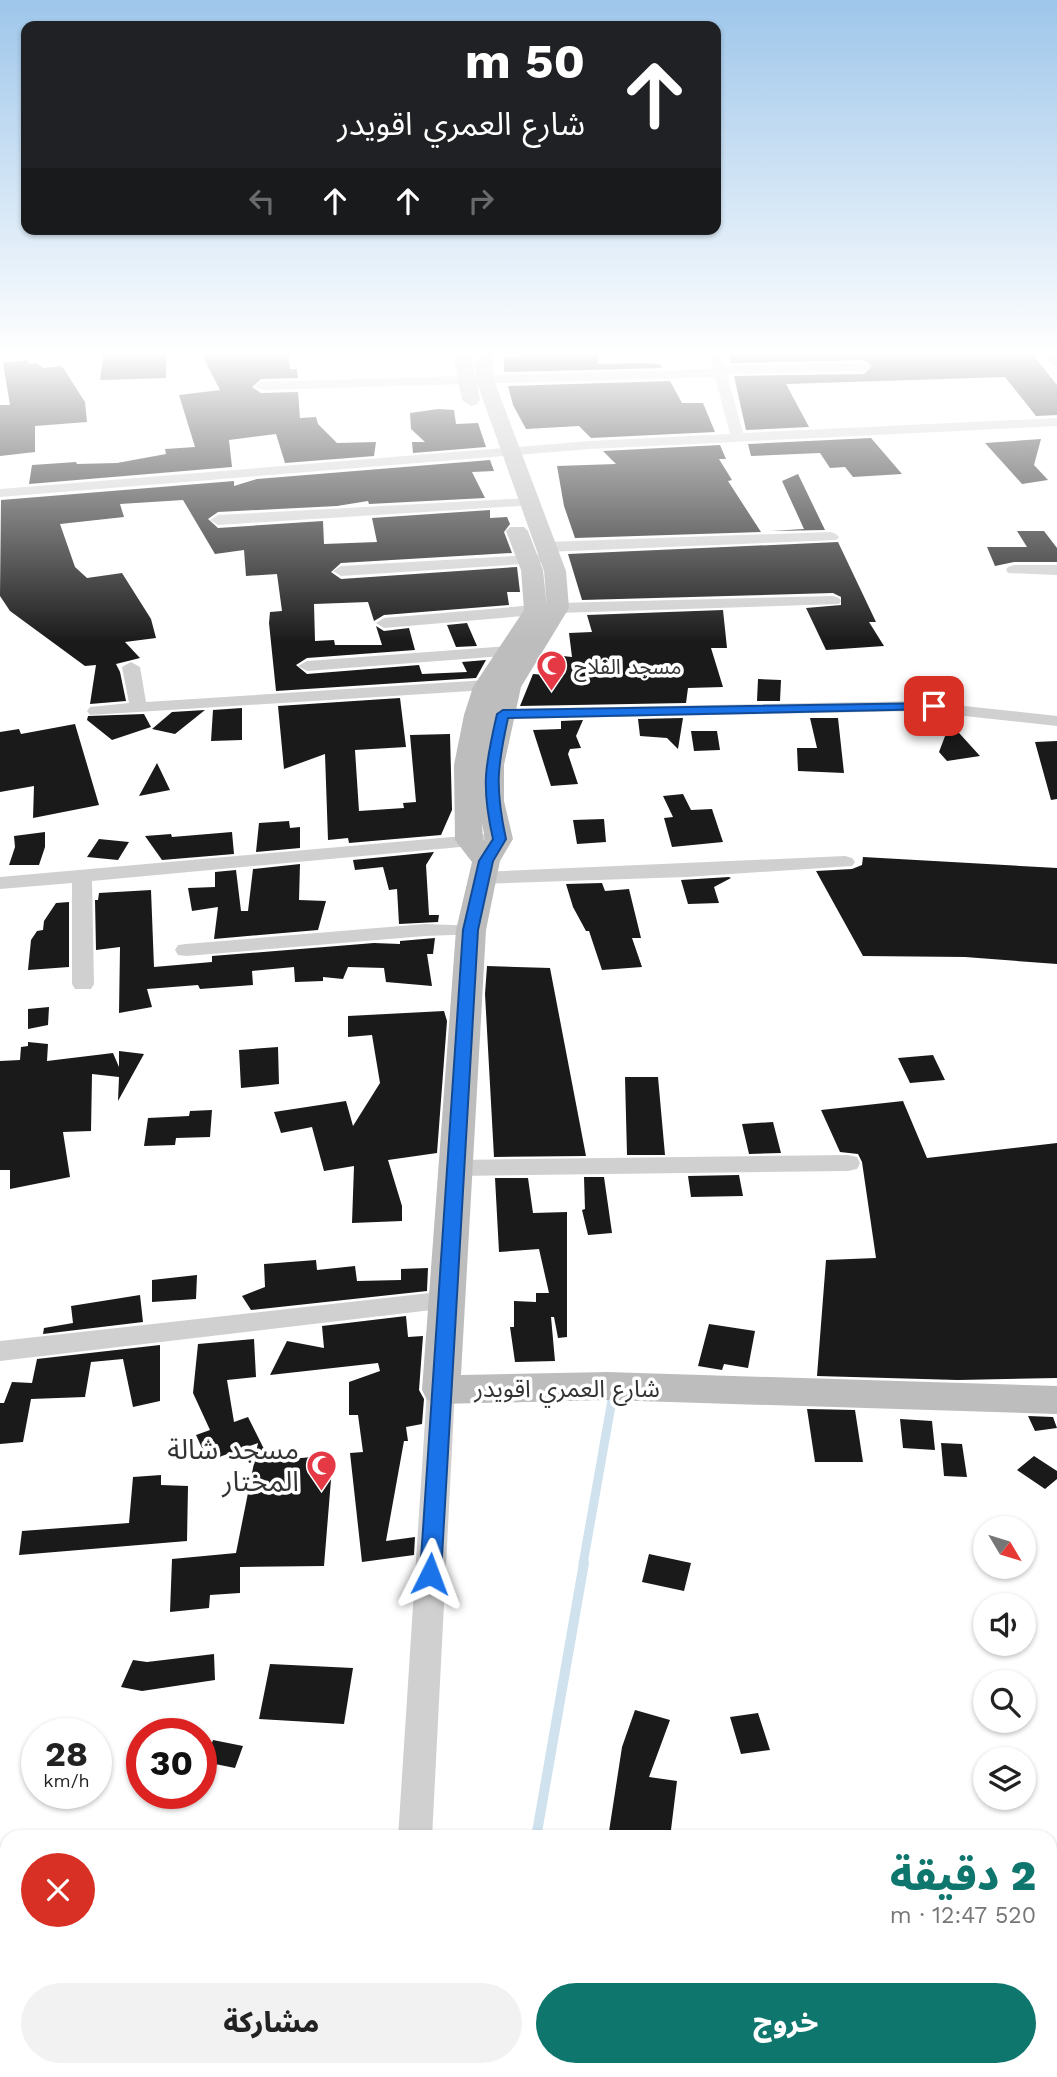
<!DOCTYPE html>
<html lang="ar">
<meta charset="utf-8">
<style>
:root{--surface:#fff;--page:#f2f2f2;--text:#222;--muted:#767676;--accent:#0f766e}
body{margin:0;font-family:"Work Sans","Noto Sans Arabic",sans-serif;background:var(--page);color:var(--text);direction:rtl;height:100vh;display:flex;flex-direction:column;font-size:26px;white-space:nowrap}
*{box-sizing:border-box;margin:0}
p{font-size:23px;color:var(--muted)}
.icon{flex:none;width:38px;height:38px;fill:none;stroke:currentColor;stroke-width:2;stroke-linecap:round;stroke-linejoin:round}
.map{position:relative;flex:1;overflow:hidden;direction:ltr}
.drawer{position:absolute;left:0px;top:1830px;width:1057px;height:247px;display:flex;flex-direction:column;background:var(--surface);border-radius:21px 21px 0 0;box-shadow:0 2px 5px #0004;direction:rtl}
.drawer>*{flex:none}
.guide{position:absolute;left:21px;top:21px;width:700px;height:214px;border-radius:14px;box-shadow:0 2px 5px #0004;direction:rtl;background:#202124;color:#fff;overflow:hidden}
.needle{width:46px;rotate:128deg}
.controls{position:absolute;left:973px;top:1516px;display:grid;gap:14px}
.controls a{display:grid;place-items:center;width:63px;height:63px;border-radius:50%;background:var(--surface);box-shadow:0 2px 5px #0004;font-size:35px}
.speed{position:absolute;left:21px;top:1718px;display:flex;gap:14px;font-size:35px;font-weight:700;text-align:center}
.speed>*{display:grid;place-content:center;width:91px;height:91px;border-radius:50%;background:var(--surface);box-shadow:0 2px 5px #0004;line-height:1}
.speed small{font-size:18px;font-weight:400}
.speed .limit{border:10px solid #d22;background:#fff;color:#111}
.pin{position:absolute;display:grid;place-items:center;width:60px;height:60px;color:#fff;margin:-30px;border-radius:14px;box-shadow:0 4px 10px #0006}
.me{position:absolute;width:77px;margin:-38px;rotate:3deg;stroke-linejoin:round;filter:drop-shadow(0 0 5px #0008)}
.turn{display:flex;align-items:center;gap:24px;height:147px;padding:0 21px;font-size:32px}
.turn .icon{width:91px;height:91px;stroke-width:2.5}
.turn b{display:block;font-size:49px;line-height:60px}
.lanes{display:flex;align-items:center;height:66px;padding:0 21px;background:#0003;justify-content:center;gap:35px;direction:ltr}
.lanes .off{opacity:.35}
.round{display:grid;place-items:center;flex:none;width:74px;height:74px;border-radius:37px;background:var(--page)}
.headline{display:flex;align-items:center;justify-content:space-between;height:119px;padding:0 21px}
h1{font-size:42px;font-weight:800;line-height:52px;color:var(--accent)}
.action{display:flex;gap:14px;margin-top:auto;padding:14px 21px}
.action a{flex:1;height:80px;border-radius:42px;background:var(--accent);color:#fff;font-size:28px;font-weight:800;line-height:80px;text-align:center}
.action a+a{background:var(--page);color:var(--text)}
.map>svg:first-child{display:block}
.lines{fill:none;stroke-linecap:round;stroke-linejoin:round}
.stream-far1{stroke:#cfe2ee;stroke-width:9}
.stream{stroke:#cfe2ee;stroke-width:10}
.building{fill:#1a1a1a}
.street{fill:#d0d0d0;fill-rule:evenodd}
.secondary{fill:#bdbdbd;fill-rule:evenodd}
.route{fill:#1a73e8;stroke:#114b97;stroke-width:2}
.labels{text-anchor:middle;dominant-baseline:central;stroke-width:7;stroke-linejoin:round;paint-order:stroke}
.far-poi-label{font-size:21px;fill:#333;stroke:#fff;text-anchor:start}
.street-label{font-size:24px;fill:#333;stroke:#fff}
.near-poi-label{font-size:28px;fill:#333;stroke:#fff;text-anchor:end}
</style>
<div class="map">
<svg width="1057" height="2077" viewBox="0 0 1057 2077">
<rect width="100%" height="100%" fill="#fff"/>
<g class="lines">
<!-- stream-far1 -->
<path class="stream-far1" d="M583 1564 612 1400"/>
<!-- stream -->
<path class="stream" d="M536 1838 584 1563
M490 2077 492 2070"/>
</g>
<!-- building -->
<path class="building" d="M104 351H166V378L100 380Z
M200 351H288L290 369H297L298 378 261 379 252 387 261 393 298 392 300 418 316 417 318 424 337 443 376 442 374 456 285 463 276 434 229 440 232 467 29 484 32 465 76 462 77 464 117 463 166 454 165 449 195 447 179 395 220 390Z
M729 351H1030L1057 385V415L1036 416 1005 377 786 384 809 427 746 430 734 376 864 374 872 366 864 360 731 363Z
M599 352 598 364 644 363 660 364 662 368 504 372V357H521L522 353Z
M27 360 30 364 37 363 43 368 62 366 85 402 87 422 35 426V452L0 456V405H10L3 363Z
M670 381 682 403H703L715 432 591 438 579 426 526 429 513 405 508 386Z
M438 409 454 410 456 424 478 423 486 447 413 453 412 442H425L411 429 410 413Z
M871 438 902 474 853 477 845 467 830 468 820 453 751 456 748 444Z
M1041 439 1034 465 1048 480 1022 484 985 443Z
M720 445 726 459H719L732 480 728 481 761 532 575 538 564 506 557 466 616 464 603 451Z
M490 460 494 471 472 472 485 498 369 504 368 501 337 506 218 512 208 519 218 528 323 521 324 544 377 542 372 518 490 510V518L507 517 510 524 504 532 512 553 341 563 331 572 341 579 517 567 520 592H507L509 605 384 615 374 621 368 602 314 604 315 641 334 640 335 645H382L376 626 384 631 409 628 415 650 307 658 296 665 307 674 419 665 422 674 467 672 462 662 486 660 476 678 276 691 269 623 270 612 282 611 277 574 246 576 244 550 215 554 183 500 120 504 124 517 60 524 75 567 87 578 122 573 151 619 156 638 125 642 140 658 116 664 120 672 126 701 90 704 96 665 85 666 10 611 0 596 1 500 234 481V486L257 479Z
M798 474 825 530 771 531 804 529 782 481Z
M1017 531H1044L1057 548V562H1014L995 566 987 547H1027Z
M838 542 876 622H869L884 646 826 650 806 608 841 605V597L833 593 582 600 568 554Z
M723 610 727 648H711L723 687 688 688 686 703 520 706 533 674 547 675 553 655 572 657 569 633 592 632 587 615Z
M467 623 477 646 456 647 447 625Z
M758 679 781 680 780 701H757Z
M400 698 406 747 355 750 359 811 404 808 403 803 416 802 410 735 450 734 452 810 441 835 349 843 348 838 328 840 325 754 284 769 278 706Z
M242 708V740L211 741 213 710Z
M205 710 175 734 152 729 172 712Z
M144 714 151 727 112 740 87 720 88 716Z
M683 718 678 749 667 738 640 736 638 719Z
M810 718H838L844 773 798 771 797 748H817Z
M583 720 576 736 581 748 570 749 568 754 578 784 551 786 533 730 561 729V721Z
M950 723 980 756 947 761 939 752Z
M75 724 99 805 33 818 34 786 0 792V732L19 729 21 734Z
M691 731H717L720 750 694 751Z
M1057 741V799L1051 800 1035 742Z
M157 763 170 790 139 796Z
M683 794 691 810 712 809 723 842 672 847 664 818 673 817 663 796Z
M604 819 606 842 577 844 573 820Z
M289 821 290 828 300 827V848L256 852 259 823Z
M45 832V847L39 865H9L15 847 14 836Z
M232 832 234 854 162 860 145 836 171 834 172 837Z
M99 839 129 842 118 860 87 857Z
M434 852 426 865 429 915H439L438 922 399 924 397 889 389 890 383 867 355 870 353 860Z
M863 857 1057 868V964L965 957 863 956 816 871 852 869 862 865Z
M300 864 299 900 326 901 318 930 214 939 218 907 192 911 188 888 215 887V872L236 870 241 911H248L253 869Z
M729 877 731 878 714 887 719 903 688 904 681 880Z
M602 883 605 891 629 889 641 938H632L642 967 602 970 589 931H586L573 907 566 884Z
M151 890 154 967 212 962V956L374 943 400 944V941L435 938 433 954H427L432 986 386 982 384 968 348 967 343 979 323 977V981L295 982 294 967 252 971 253 985 200 989 198 985 147 989 152 1007 119 1013 120 947 96 950 95 900H98L99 893Z
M69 902V967L28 970 31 940 37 931 43 930 44 921 56 903Z
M487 966 550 968 586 1156 494 1157 485 994Z
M49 1007 48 1025 28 1029V1009Z
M444 1011 447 1021 437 1153 388 1160 402 1206V1221L352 1223 354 1166 324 1171 312 1127 281 1133 274 1112 346 1101 353 1126 380 1083 372 1035 348 1037V1016Z
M28 1042 48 1044 47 1061 113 1053 119 1067V1051L144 1054 118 1101 119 1077 92 1074 91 1131 63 1132 70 1177 10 1189V1170H0V1061L20 1060 21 1047 28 1046Z
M278 1047 279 1084 241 1088 239 1050Z
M933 1055 945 1080 910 1083 898 1058Z
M625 1077H658L665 1155H627Z
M903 1101 927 1158 1057 1143V1378L958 1380 817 1376 826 1260 876 1258 862 1162 858 1154 840 1152 821 1110Z
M212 1110 210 1137 176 1138 175 1145 144 1146 148 1118 189 1116 190 1111Z
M773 1122 781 1153 749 1154 742 1124Z
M739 1175 743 1196 691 1197 688 1176Z
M584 1177H604L612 1233 588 1235 582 1210 585 1209Z
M495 1178H528L533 1213 567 1212V1337L558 1338 554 1317H551L555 1361 515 1362 510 1327H514V1301L536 1302V1293H549L539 1249 499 1252Z
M316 1260 317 1270 355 1266 357 1281 401 1280V1269L428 1268 427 1291 251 1310 242 1296 265 1287 264 1264Z
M197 1275 196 1299 152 1302V1280Z
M140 1295 143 1322 43 1334 44 1328 73 1323 71 1306Z
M406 1316 408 1337 423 1336 419 1390 424 1399 422 1424 406 1427 408 1441H404L386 1541 415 1537 414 1555 362 1562 350 1453 363 1452 358 1415H349V1382L380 1371 378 1363 270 1375 287 1341 324 1348 322 1326Z
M709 1324 755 1331 748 1368 724 1364 722 1370 698 1366Z
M254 1339 256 1377 227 1380 234 1422 248 1417 270 1461 333 1455 324 1566 240 1567V1593L210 1595 209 1608 170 1612 172 1559 236 1553 258 1443 208 1461 196 1435 210 1430 193 1393 198 1344Z
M160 1345V1401L133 1407 123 1359 91 1362 85 1397 31 1399 23 1442 0 1444V1403H4L12 1382 32 1383 37 1359Z
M807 1409 855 1410 863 1462H815Z
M1028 1416 1053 1417 1057 1428 1035 1431Z
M900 1419 932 1421 935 1450 903 1448Z
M941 1443 962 1444 967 1477 944 1476Z
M1034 1456 1057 1471V1479L1045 1489 1017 1470Z
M161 1475V1485L188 1486 187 1541 19 1555 22 1531 129 1523 133 1477Z
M649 1554 691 1563 684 1591 642 1582Z
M214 1654 215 1680 142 1691 121 1687 133 1660 147 1662Z
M270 1664 353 1668 344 1724 259 1719Z
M635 1710 670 1720 649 1777 677 1781 670 1838H608L622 1747Z
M758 1713 770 1750 741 1754 730 1717Z
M213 1740 243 1746 235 1768 205 1762Z"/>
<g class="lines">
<!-- street -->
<path class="street" d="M709 351H721L725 366 864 363 870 367 864 371 727 374 743 433 1057 418V426L590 449 0 497V489L590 441 730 434 715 377 261 390 254 386 261 382 713 369Z
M530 498 537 502 535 505 218 525 210 520 218 515Z
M831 532 836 534 839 537 836 540 546 552 538 547 546 542Z
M548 554 554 556 556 559 554 562 341 576 333 571 341 566Z
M1014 565H1057V575L1008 573 1006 570 1008 567Z
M833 596 839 598 841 601 839 604 558 613 384 628 376 623 384 618 558 603Z
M509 646 515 647 517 651 515 655 307 671 298 666 307 661Z
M131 662 140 667 146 702 487 680 496 685 487 690 90 715 87 711 90 707 129 703 122 667Z
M918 701 1057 716V726L918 711 503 719 494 714 503 709Z
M486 834 493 836 496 840 493 844 92 881 94 984 91 989H75L72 984V883L0 889V877Z
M845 856 852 858 855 862 852 866 686 877 482 884 475 882 472 878 475 874 482 872Z
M425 924 478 926 482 930 478 934 425 936 186 956 178 955 175 950 178 945 186 944Z
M848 1155 857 1157 860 1163 857 1169 848 1171 454 1176 445 1174 442 1168 445 1162 454 1160Z
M448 1291 457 1293 461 1300 457 1307 0 1361V1341Z
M441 1380 451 1383 455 1390 432 1838H398L427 1390 431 1383Z
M66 2070H136L133 2077H63Z"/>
<!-- secondary -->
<path class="secondary" d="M452 351H470L480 400 477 404 471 406 462 400Z
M475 351H493L494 380 566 571 569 608 521 687 504 765V801L513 839 500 861 486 930 461 1375 607 1372 1057 1386V1414L607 1400 441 1404 427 1400 422 1390 456 930 472 862 455 840 454 765 464 715 473 687 524 610 521 570 506 531 510 527H524L528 531 543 570 547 608 544 571 476 380ZM482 823 485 839 484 841 483 839Z
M1041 351H1057V366L1051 365Z"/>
</g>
<!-- sky -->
<linearGradient id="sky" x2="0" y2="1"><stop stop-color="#9ec6ea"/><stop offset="0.55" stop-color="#fff"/><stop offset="1" stop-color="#fff" stop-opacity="0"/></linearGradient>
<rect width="1057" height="642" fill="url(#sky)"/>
<!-- route -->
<path class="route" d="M934 703 940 706 938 709 508 718C497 768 495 788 506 839L493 861 478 930 441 1574 438 1580 430 1583 423 1580 420 1574 463 930 479 861 493 839C481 786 485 766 497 714L503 710Z"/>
<!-- icons -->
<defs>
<symbol id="mosque-pin" viewBox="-11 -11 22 30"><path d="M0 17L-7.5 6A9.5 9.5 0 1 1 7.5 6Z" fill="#e63946" stroke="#fff"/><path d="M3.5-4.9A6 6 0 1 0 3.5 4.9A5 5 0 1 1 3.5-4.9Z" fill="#fff"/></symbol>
</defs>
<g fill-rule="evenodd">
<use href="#mosque-pin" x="534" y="648" width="35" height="47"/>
<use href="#mosque-pin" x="304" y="1448" width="35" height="47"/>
</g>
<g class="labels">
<!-- far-poi labels -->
<g class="far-poi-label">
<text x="574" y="666">مسجد الفلاح</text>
</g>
<!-- street labels -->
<g class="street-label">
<text x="567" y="1389">شارع العمري اقويدر</text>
</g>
<!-- near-poi labels -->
<g class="near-poi-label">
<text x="299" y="1449">مسجد شالة<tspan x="299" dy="32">المختار</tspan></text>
</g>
</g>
</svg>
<div class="controls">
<a><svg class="needle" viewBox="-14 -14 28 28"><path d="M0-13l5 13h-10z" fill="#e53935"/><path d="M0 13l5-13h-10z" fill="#767676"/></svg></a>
<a><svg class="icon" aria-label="sound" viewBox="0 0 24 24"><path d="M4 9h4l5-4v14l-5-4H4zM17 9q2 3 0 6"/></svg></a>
<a><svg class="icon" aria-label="search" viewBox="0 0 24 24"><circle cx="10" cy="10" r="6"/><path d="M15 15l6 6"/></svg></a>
<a><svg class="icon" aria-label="layers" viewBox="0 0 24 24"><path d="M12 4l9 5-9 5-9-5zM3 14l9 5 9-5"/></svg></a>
</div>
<div class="speed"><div>28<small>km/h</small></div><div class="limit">30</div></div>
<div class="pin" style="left:934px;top:706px;background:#d93025"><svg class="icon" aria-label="arrive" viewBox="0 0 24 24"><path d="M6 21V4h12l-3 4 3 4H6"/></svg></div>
<svg class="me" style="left:430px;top:1574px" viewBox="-20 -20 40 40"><path d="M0-17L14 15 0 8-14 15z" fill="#1a73e8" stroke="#fff" stroke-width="4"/></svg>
<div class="guide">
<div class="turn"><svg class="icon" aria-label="ahead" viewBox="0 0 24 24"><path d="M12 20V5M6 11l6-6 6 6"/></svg><div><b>50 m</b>شارع العمري اقويدر</div></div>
<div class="lanes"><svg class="icon off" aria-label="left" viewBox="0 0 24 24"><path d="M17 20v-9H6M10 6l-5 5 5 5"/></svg><svg class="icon" aria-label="ahead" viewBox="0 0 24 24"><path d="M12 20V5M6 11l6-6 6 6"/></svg><svg class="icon" aria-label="ahead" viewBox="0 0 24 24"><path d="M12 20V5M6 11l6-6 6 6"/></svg><svg class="icon off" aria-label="right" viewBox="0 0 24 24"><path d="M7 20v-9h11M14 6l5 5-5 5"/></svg></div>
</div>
<section class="drawer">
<div class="headline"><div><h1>2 دقيقة</h1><p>520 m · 12:47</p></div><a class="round" style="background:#d93025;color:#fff"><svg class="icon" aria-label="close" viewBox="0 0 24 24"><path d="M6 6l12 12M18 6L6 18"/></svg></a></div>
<div class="action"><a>خروج</a><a>مشاركة</a></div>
</section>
</div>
